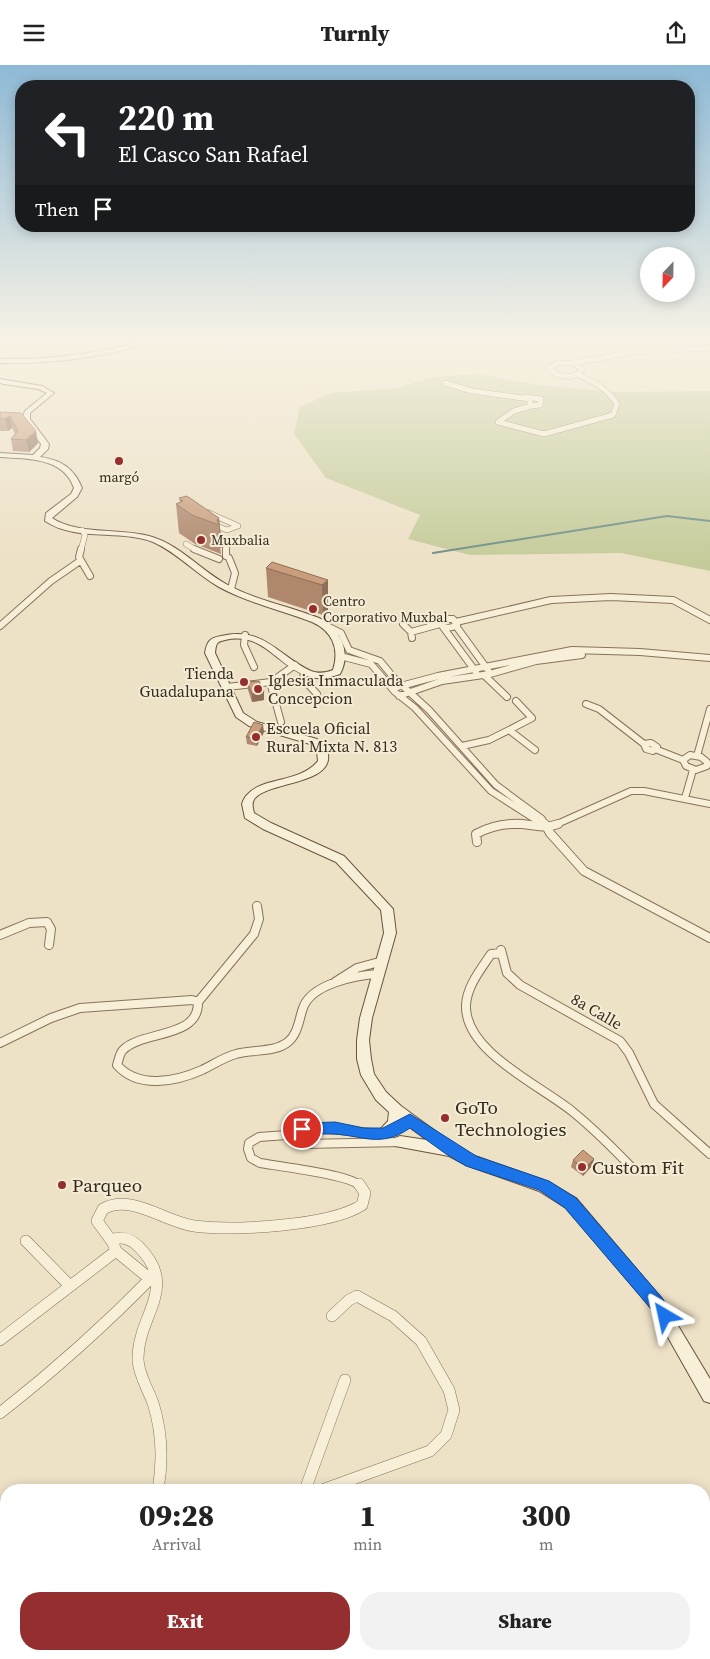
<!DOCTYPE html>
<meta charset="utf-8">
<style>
:root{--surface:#fff;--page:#f2f2f2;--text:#222;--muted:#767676;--accent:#952e2f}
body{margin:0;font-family:"Source Serif 4",serif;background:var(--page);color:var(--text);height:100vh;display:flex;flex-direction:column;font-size:19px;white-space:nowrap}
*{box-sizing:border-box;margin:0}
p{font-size:16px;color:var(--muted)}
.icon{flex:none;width:28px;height:28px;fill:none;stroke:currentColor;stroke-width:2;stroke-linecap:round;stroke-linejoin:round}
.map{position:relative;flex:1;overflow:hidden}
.details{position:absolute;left:0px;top:1419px;width:710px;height:176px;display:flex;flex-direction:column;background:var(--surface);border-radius:20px 20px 0 0;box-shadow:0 2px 12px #0003}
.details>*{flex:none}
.banner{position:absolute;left:15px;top:15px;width:680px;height:152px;border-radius:20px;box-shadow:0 2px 12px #0003;background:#202124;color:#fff;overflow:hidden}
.needle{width:32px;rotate:202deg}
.fabs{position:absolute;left:640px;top:182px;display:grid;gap:10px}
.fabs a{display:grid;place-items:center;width:55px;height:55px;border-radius:50%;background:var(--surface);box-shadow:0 2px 12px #0003;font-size:25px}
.pin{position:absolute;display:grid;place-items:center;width:42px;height:42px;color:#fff;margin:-21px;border:2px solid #fff;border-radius:50%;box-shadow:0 1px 5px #0007}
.me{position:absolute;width:55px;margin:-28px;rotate:324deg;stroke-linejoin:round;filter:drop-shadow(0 0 4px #0008)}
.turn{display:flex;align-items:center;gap:18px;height:105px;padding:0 20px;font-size:22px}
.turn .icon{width:65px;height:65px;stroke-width:2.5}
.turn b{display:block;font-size:35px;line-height:42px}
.then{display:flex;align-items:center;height:48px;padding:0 20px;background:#0003;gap:10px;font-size:19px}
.eta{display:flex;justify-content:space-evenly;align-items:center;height:85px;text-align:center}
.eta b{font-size:30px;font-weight:800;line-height:35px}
.button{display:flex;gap:10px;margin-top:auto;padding:10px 20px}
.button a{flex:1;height:58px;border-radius:20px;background:var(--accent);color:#fff;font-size:20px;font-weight:800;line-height:58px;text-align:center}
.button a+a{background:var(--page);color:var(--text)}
header{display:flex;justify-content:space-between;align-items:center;height:65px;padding:0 20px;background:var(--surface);font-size:22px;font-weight:800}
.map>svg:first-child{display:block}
.green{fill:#c5cb9a}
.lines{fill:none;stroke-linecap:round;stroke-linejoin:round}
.stream{stroke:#6e8f87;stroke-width:2}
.street-far3-casing{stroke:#88735c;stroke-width:6}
.street-far2-casing{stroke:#88735c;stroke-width:8}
.street-far1-casing{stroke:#88735c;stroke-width:10}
.street-casing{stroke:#88735c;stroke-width:12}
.secondary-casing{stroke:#69543f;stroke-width:2}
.street-far3{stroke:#f8efd9;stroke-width:5}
.street-far2{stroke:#f8efd9;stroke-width:6}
.street-far1{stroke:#f8efd9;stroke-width:8}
.street{stroke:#f8efd9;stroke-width:11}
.secondary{fill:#f8efd9;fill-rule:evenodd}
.wall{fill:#ae876c}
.shaded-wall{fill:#8d6e58}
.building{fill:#ca9d7d;stroke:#8d6e58}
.route{fill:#1a73e8;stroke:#114b97}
.poi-dot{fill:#952e2f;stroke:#f4ecd5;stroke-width:2}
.labels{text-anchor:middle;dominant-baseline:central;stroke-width:4;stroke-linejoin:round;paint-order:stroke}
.far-poi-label{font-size:14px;fill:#382c1f;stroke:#f4ecd5;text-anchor:start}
.poi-label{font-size:16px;fill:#382c1f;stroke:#f4ecd5;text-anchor:start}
.street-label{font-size:16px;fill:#382c1f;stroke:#f4ecd5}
.near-poi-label{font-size:19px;fill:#382c1f;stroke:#f4ecd5;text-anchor:start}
</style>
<header><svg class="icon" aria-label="menu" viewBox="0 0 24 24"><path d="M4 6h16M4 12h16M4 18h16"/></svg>Turnly<svg class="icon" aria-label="share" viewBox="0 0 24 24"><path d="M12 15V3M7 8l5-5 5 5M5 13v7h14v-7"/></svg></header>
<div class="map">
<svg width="710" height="1594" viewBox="0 0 710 1594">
<rect width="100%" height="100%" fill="#ede1c6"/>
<!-- green -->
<path class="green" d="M478 309 537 320 617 327 710 326V506L621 488 470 490 408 474 420 450 326 413 294 369 300 342 331 328 398 323 432 312Z"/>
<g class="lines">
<!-- stream -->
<path class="stream" d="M433 488 667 451 710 456"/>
<defs>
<path id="street-far3" d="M233 281 242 276
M248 286 264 276
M557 298H573L582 304C576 316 556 312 549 303Z
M573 298 633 287 710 283
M445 318 472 326 529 334 531 341 514 346 498 357 544 369 613 350 617 339C607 323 593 317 577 309
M525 332 541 334 540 340 531 341
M207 447 238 461 227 465 211 459
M214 469 226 480V485
M186 479 196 485
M81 485 85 470 82 465"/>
<path id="street-far2" d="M81 484 79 492 90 511
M194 484 219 494
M226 484V491
M229 493 235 508 231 524
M444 554H453L457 560C450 564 445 564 439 558Z
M456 557 551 535 611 532 673 535 710 555
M403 559 411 567
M0 561 51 516 80 496
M456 561 488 605
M329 562 341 568 349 585 380 596 394 613 429 645 496 720 542 754 545 760
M443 562 476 607
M245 570 244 580 254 602
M412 573 411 567 440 559
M340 591 371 599 395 627 415 643 491 726 544 760
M304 608 303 614 317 629
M484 610 507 632
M270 617 281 657
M227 622 271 617 295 600
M393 623 438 611 572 585 640 587 710 593
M399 631 442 616 490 609 536 596 582 590
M586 639 599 644 644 679
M509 665 532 653 516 636
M651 678 657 682 653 686 646 684 644 679Z
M462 681 489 675 509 665 535 685
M655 684 683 695
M690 690 701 692 707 697V701L696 705 686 701 683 695Z
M697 691 710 644
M685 733 693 705
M503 760H529
M555 760 631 726H644L710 739"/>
<path id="street-far1" d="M542 759 547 762
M545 759 550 768 584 806 710 873
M477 777 476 769C491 761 505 758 522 759 535 760 546 764 558 759
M0 870 29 858 47 857 51 864 49 880
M501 885 507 908 520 920 620 976 629 988 654 1039 710 1089
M501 888 491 889C481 904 467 921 466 940 464 987 542 1021 573 1047 595 1065 615 1085 634 1105
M335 917 357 903 383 896
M198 937 254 869 259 854 257 841
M0 978 51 953 80 943 192 935 198 937C199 974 143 965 123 985 119 989 119 995 117 1000 138 1024 175 1017 202 1005 213 1000 224 992 236 989 252 984 274 988 288 977 298 969 299 954 303 943 311 919 356 910 379 909
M287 1070 304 1079 402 1077
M360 1121C352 1110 277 1101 260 1098L251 1093 248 1084 249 1078 259 1072 287 1070 296 1064 308 1062 382 1069 393 1066 410 1055"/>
<path id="street" d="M111 1175C122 1171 130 1173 139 1182 180 1223 137 1250 138 1295 139 1311 148 1324 153 1338 162 1366 163 1396 158 1425
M26 1176 70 1221
M156 1214 144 1209 116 1186 113 1178 97 1156 103 1144C131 1128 165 1157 194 1161 233 1166 330 1161 362 1140L365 1128 359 1119
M0 1275 116 1186
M0 1348C55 1305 105 1260 154 1210
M305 1425 345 1315
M322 1425 430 1386 446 1370 454 1345 449 1325 421 1276 393 1251 357 1231 349 1235 332 1251
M279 1589 285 1594
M323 1589 325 1594
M36 1594 44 1589"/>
<path id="secondary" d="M143 276H152C144 281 132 283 123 285 82 295 42 299 0 298V294C49 295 96 289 143 276Z
M0 314 42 321 54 328 30 348V354L49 379 48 384 40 392C61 395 74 403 82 423L77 432 52 453C77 470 120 463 149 471 179 479 199 504 226 519 255 535 288 541 319 553 340 563 352 587 340 609 328 613 319 615 307 611 276 600 263 566 225 575 216 577 216 579 215 588L243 648 257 657 317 674C323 678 327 683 328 690 332 719 269 717 255 733 251 738 253 743 254 748L271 758 344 791 393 844 396 868 372 953 369 975 371 994 374 1009 386 1027 401 1041 456 1081 475 1091 549 1117 576 1133 662 1234 710 1314V1338L704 1336 652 1244 566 1143 539 1126 466 1100 449 1091 395 1081 393 1077 395 1073 400 1071 427 1075 401 1056C399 1066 388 1077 378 1073L376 1069 388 1056 389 1047 376 1035 361 1010 357 994V975L360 953 384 868 381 845 336 797 263 764 245 753 242 739C243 736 245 731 248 729 263 712 300 718 318 696L317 686 310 679 249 661 236 652 205 588C207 576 210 573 221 571 264 561 277 590 311 606 319 609 325 608 333 605 340 583 332 566 312 557 281 545 248 538 219 522 196 509 178 488 153 477 119 464 76 477 45 456L46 448 71 429 74 423C63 392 28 394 0 392V388L33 390 40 383 41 379 22 354 25 346 47 328 38 324 4 319 0 318Z"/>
</defs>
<!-- street-far3 casing -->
<use href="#street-far3" class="street-far3-casing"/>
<!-- street-far2 casing -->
<use href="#street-far2" class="street-far2-casing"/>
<!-- street-far1 casing -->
<use href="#street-far1" class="street-far1-casing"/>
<!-- street casing -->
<use href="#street" class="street-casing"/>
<!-- secondary casing -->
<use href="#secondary" class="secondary-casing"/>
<!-- street-far3 -->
<use href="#street-far3" class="street-far3"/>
<!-- street-far2 -->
<use href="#street-far2" class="street-far2"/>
<!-- street-far1 -->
<use href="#street-far1" class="street-far1"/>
<!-- street -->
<use href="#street" class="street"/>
<!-- secondary -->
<use href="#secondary" class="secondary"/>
</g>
<!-- wall -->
<path class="wall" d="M0 347 21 348 38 378 29 387 13 386 11 374 15 369 12 363 8 366H0Z
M179 433 219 453 222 482 220 483 221 489 195 479 179 468 176 439 180 437Z
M266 503 328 515V545L323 550 268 532Z
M247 617 264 627V635L252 637 248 625Z
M264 667 257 681 247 679 246 672Z
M594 1094 592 1101 583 1111 571 1102 573 1095Z"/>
<!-- shaded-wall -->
<path class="shaded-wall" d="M10 351 12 363 8 366 5 354Z
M36 366 38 378 29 387 26 375Z
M219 453 222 482 220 483 219 460 217 455Z
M328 515V545L323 550 322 520Z
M264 627V635L252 637V629Z
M263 660 264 667 257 681 256 673Z
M594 1094 592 1101 583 1111 584 1104Z"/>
<!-- building -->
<path class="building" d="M0 347 21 348 36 366 26 375 11 374 18 366 10 351 5 354H0Z
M187 431 219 453 217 455 219 460 192 450 176 439 183 436 179 433Z
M272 497 328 515 322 520 266 503Z
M259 616 264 627 252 629 247 617Z
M254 657 263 660 256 673 246 672Z
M583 1085 594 1094 584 1104 573 1095Z"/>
<!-- sky -->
<linearGradient id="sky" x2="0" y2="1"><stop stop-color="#8eb9d5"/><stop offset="0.55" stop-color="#f7f2e5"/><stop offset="1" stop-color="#f7f2e5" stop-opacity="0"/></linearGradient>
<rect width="710" height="499" fill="url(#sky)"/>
<!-- route -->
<path class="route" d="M410 1049 476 1091 549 1116 576 1133 663 1234 673 1251 670 1257 665 1259 659 1257 652 1245 565 1143 539 1125 466 1101 446 1089 410 1063C381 1083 364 1071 334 1069 323 1069 312 1069 302 1069L297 1068 295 1064 297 1059 302 1058 335 1057 364 1063H383Z"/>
<!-- markers -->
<g class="poi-dot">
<circle cx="119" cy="396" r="5"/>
<circle cx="201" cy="475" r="5"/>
<circle cx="313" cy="544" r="5"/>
<circle cx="244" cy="617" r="5"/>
<circle cx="258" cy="624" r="5"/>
<circle cx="256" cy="672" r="5"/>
<circle cx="445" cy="1053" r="5"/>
<circle cx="582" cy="1102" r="5"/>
<circle cx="62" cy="1120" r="5"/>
</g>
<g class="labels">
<!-- far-poi labels -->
<g class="far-poi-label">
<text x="119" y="412" text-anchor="middle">margó</text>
<text x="211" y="475">Muxbalia</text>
<text x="323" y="536">Centro<tspan x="323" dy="16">Corporativo Muxbal</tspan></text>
</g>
<!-- poi labels -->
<g class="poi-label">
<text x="234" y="608" text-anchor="end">Tienda<tspan x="234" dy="18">Guadalupana</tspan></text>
<text x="268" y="615">Iglesia Inmaculada<tspan x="268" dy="18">Concepcion</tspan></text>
<text x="266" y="663">Escuela Oficial<tspan x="266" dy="18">Rural Mixta N. 813</tspan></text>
</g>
<!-- street labels -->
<g class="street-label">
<text transform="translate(597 946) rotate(30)">8a Calle</text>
</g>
<!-- near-poi labels -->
<g class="near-poi-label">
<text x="455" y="1042">GoTo<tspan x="455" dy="22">Technologies</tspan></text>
<text x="592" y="1102">Custom Fit</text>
<text x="72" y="1120">Parqueo</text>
</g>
</g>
</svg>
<div class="fabs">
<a><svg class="needle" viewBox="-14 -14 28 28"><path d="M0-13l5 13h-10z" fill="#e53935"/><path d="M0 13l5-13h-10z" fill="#767676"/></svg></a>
</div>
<div class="pin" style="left:302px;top:1064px;background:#d93025"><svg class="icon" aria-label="arrive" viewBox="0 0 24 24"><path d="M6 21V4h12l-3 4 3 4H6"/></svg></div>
<svg class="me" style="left:665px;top:1251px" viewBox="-20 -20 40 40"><path d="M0-17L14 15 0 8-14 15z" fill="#1a73e8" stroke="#fff" stroke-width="4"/></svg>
<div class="banner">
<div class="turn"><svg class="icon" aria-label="left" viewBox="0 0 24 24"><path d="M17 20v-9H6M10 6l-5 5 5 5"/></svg><div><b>220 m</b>El Casco San Rafael</div></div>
<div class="then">Then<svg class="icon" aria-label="arrive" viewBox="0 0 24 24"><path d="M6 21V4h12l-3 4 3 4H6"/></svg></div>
</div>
<section class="details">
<div class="eta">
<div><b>09:28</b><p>Arrival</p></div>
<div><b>1</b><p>min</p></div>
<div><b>300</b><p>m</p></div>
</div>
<div class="button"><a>Exit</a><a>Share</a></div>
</section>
</div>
